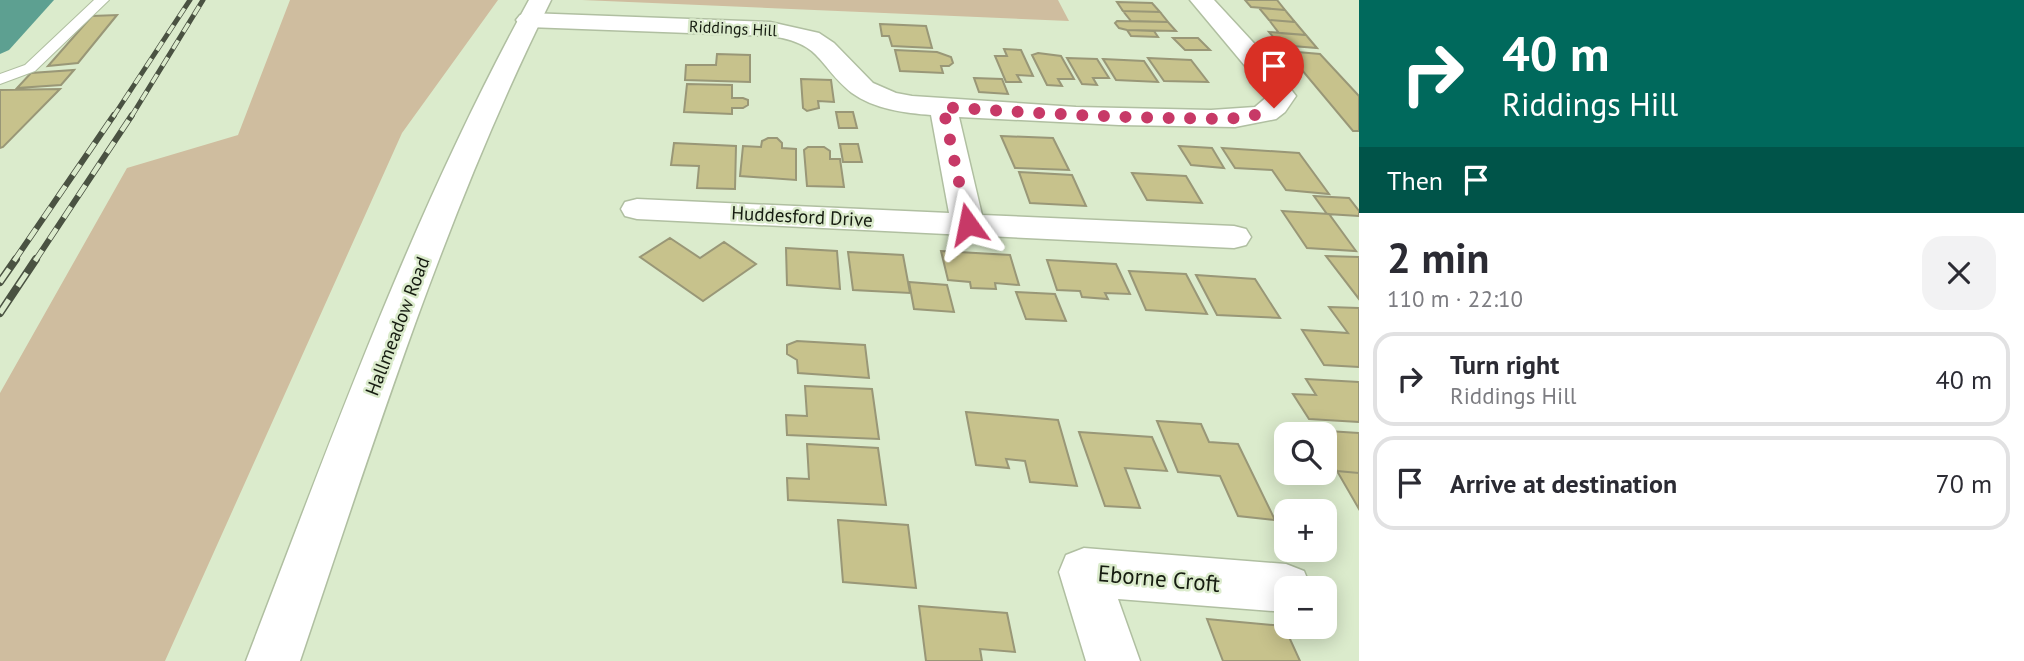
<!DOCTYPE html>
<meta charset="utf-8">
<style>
:root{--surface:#fff;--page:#f2f2f3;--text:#2b2b33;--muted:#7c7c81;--line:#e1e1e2}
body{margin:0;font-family:"PT Sans",sans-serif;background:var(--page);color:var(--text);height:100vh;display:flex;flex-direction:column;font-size:26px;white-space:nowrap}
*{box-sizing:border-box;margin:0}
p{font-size:23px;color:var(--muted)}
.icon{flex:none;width:38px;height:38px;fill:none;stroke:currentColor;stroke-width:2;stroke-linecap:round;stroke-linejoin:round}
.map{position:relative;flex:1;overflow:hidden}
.panel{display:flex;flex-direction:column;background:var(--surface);width:665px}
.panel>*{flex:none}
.guide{background:#00695c;color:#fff;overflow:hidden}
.fabs{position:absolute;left:1274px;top:422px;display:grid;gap:14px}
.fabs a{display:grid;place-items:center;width:63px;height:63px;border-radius:14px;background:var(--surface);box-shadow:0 4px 18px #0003;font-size:35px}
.pin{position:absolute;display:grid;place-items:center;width:60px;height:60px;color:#fff;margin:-72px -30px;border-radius:50% 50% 50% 0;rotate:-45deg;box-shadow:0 0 7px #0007}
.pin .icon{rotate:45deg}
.me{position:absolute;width:77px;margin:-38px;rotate:348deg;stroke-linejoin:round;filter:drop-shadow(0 0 5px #0008)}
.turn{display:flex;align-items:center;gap:24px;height:147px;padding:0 28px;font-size:32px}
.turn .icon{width:91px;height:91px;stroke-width:2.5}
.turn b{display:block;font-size:49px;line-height:60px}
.then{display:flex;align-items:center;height:66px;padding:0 28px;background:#0003;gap:14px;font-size:26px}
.round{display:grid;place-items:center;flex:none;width:74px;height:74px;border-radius:21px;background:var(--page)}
.headline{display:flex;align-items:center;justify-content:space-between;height:119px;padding:0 28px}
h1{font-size:42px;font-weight:700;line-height:52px}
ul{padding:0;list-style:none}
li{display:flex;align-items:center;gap:21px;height:94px;margin:0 14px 10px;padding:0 14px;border:4px solid var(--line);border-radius:21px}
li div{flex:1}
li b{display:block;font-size:26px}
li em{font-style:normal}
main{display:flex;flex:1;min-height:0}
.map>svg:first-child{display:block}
.green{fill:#cfbd9f}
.water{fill:#5da091}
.building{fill:#c7c28c;stroke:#999777;stroke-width:2}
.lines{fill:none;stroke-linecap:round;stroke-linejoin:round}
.lane-casing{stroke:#b0bfa1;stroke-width:2}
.street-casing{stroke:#b0bfa1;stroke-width:3}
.secondary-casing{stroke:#b0bfa1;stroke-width:3}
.lane{fill:#fff;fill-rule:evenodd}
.street{fill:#fff;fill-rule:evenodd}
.secondary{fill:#fff;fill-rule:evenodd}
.rail-far2-casing{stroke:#4a5242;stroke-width:5}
.rail-far1-casing{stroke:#4a5242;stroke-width:6}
.rail-casing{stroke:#4a5242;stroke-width:8}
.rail-far2{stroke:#dbebcc;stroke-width:3.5;stroke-dasharray:10;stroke-linecap:butt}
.rail-far1{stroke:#dbebcc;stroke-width:4.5;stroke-dasharray:13;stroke-linecap:butt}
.rail{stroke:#dbebcc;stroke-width:5;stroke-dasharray:16;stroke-linecap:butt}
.route{stroke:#c73967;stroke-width:12;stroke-dasharray:0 21.6}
.labels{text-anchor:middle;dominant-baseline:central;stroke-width:5;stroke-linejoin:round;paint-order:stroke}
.far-street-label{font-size:16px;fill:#161c11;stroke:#dbebcc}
.street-label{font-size:19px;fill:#161c11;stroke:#dbebcc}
.near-street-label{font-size:23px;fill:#161c11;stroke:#dbebcc}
</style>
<main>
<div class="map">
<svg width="1359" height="661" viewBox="0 0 1359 661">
<rect width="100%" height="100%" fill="#dbebcc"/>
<!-- green -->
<path class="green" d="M290 0H498L402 133 165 661H0V393L127 168 238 135Z
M582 0H1058L1069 21Z"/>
<!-- water -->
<path class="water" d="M0 0H54L9 50 0 54Z"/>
<!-- building -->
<path class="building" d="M1245 0H1277L1285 10 1251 7Z
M1117 2 1152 3 1160 12 1123 11Z
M1259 8 1285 10 1295 22 1269 20Z
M1123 11 1160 12 1168 22 1131 21Z
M117 15 78 63 48 66 92 16Z
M1269 20 1295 22 1306 35 1279 33Z
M1117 21 1168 22 1176 31 1127 30 1119 28 1115 23Z
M880 24 926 26 932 48 892 46 889 36H882Z
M1127 30 1154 31 1158 37 1131 36Z
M1269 32 1306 35 1317 48 1280 45Z
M1173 38H1198L1210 50H1185Z
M1004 49 1021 50 1033 76 1017 75 1021 82H1006L995 56H1007Z
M895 50 937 52 951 57 953 63 949 66H941L943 73 900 71Z
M1286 51 1320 54 1359 96V131H1353Z
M1038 53 1061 56 1074 79H1058L1062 86 1047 85 1032 55Z
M717 54 750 55V82L685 80 686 65H716Z
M1067 58 1097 59 1109 78H1093L1097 85 1082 84Z
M1148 58 1191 60 1208 82 1164 81Z
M1103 59 1144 61 1158 82 1116 80Z
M74 70 61 85 17 88 31 73Z
M974 78 1002 79 1008 94 979 92Z
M801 79 831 80 834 102 818 101 819 108 807 111 803 108Z
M687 84 732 85V98H743L748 100V105L743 108H732V114L684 112Z
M60 89 3 147 0 148V90Z
M836 112H853L857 128H839Z
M1001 136 1053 138 1069 170 1015 168Z
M768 138H777L782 143V148L796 149V180L740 176 743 146 761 147 762 141Z
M674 143 736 146 735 189 697 188 699 166 671 165Z
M840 144H858L862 162H843Z
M1179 146 1212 148 1224 168 1191 165Z
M808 147H824L830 151V159H840L844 187 807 186 804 150Z
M1222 148 1299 153 1329 194 1286 190 1272 170 1235 168Z
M1019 172 1072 175 1086 206 1030 203Z
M1132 173 1186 176 1202 203 1147 200Z
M1314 196 1349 198 1359 211V216L1327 214Z
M1282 211 1329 214 1356 251 1307 248Z
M670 238 700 258 724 242 756 264 703 301 640 257Z
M786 248 837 251 840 289 787 285Z
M941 251 1010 255 1019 285 995 283 996 289 971 288 970 282 948 280Z
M848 252 903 255 910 293 853 290Z
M1326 256 1359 257V299Z
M1047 260 1116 264 1130 294 1105 293 1108 299 1082 297 1080 291 1057 290Z
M1129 271 1186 274 1207 314 1146 310Z
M1196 275 1255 279 1280 318 1217 315Z
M909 282 947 285 954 312 914 309Z
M1016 292 1055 294 1066 321 1026 319Z
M1329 307 1359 308V367L1324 365 1302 330 1348 333Z
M797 341 865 345 869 378 798 373 797 360 787 354V345Z
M1306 379 1359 382V422L1309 419 1293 394 1316 395Z
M805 386 872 389 879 439 787 435 786 415 807 416Z
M966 412 1058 420 1077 486 1030 482 1025 461 1006 459 1009 468 976 465Z
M1157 421 1201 424 1209 442 1238 444 1275 520 1238 516 1220 476 1178 472Z
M1312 430 1359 433V473L1337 471 1325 451V434H1314Z
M1079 432 1152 437 1167 471 1125 468 1140 508 1105 506Z
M807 444 878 448 886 505 788 500 787 478 809 479Z
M1337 471 1359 473V509Z
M838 520 908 525 916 588 843 582Z
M919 606 1007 613 1015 652 980 649 982 661H926Z
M1207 619 1284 626 1300 661H1223Z"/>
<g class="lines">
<defs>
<path id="lane" d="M94 0H109L35 71 0 84V74L25 65Z"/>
<path id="street" d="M1190 0H1214L1263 53 1296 96 1285 112 1276 119 1235 127 1119 125 959 117 982 215 1234 226 1246 229 1251 237 1246 245 1234 248 637 219 625 216 621 209 625 202 637 199 949 213 931 115C905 113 874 109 852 93 817 65 823 43 770 36L528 27 520 25 516 20 520 15 528 13 770 22 819 33 834 43 873 83 896 93 912 96 1076 107 1211 110 1255 107 1268 96 1261 85Z
M1084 548 1286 564 1304 571 1311 588H1286V612L1118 599 1140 661H1086L1059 572 1066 555Z"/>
<path id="secondary" d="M529 0H551C446 211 375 438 300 661H246C332 437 413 211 529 0Z"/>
</defs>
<!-- lane casing -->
<use href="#lane" class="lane-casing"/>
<!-- street casing -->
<use href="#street" class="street-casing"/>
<!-- secondary casing -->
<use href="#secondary" class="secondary-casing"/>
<!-- lane -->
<use href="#lane" class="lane"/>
<!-- street -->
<use href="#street" class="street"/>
<!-- secondary -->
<use href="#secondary" class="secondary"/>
<defs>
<path id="rail-far2" d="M113 117 190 0
M131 117 203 0"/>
<path id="rail-far1" d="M14 261 114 115
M35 261 132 115"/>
<path id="rail" d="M0 282 16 259
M0 313 36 259"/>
</defs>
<!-- rail-far2 casing -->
<use href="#rail-far2" class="rail-far2-casing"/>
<!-- rail-far1 casing -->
<use href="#rail-far1" class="rail-far1-casing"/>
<!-- rail casing -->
<use href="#rail" class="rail-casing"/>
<!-- rail-far2 -->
<use href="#rail-far2" class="rail-far2"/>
<!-- rail-far1 -->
<use href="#rail-far1" class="rail-far1"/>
<!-- rail -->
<use href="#rail" class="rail"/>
</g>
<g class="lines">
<!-- route -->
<path class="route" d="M968 224 943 107C1020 112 1097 117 1174 118 1206 118 1245 123 1274 108"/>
</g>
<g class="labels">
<!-- far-street labels -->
<g class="far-street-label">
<text transform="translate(733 28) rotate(3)">Riddings Hill</text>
</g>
<!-- street labels -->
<g class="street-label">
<text transform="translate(802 216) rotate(3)">Huddesford Drive</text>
<text transform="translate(397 326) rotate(-69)">Hallmeadow Road</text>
</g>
<!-- near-street labels -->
<g class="near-street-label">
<text transform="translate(1159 578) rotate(5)">Eborne Croft</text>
</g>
</g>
</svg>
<div class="fabs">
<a><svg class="icon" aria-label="search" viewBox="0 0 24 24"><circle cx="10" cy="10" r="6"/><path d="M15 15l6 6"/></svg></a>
<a>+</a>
<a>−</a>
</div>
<div class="pin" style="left:1274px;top:108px;background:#d93025"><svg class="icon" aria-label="arrive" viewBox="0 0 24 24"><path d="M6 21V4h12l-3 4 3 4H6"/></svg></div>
<svg class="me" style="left:968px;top:224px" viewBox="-20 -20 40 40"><path d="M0-17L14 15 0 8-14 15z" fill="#c73967" stroke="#fff" stroke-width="4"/></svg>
</div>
<section class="panel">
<div class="guide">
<div class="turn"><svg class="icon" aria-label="right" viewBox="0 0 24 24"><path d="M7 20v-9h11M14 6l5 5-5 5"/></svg><div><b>40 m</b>Riddings Hill</div></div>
<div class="then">Then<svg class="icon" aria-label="arrive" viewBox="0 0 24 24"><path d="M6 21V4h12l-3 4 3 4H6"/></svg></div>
</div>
<div class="headline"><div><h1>2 min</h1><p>110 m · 22:10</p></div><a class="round"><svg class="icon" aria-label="close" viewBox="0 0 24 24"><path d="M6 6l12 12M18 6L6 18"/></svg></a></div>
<ul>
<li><svg class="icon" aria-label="right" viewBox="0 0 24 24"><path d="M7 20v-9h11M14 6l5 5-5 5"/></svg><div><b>Turn right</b><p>Riddings Hill</p></div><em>40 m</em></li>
<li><svg class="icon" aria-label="arrive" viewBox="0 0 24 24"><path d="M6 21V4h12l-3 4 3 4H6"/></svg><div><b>Arrive at destination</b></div><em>70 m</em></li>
</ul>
</section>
</main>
